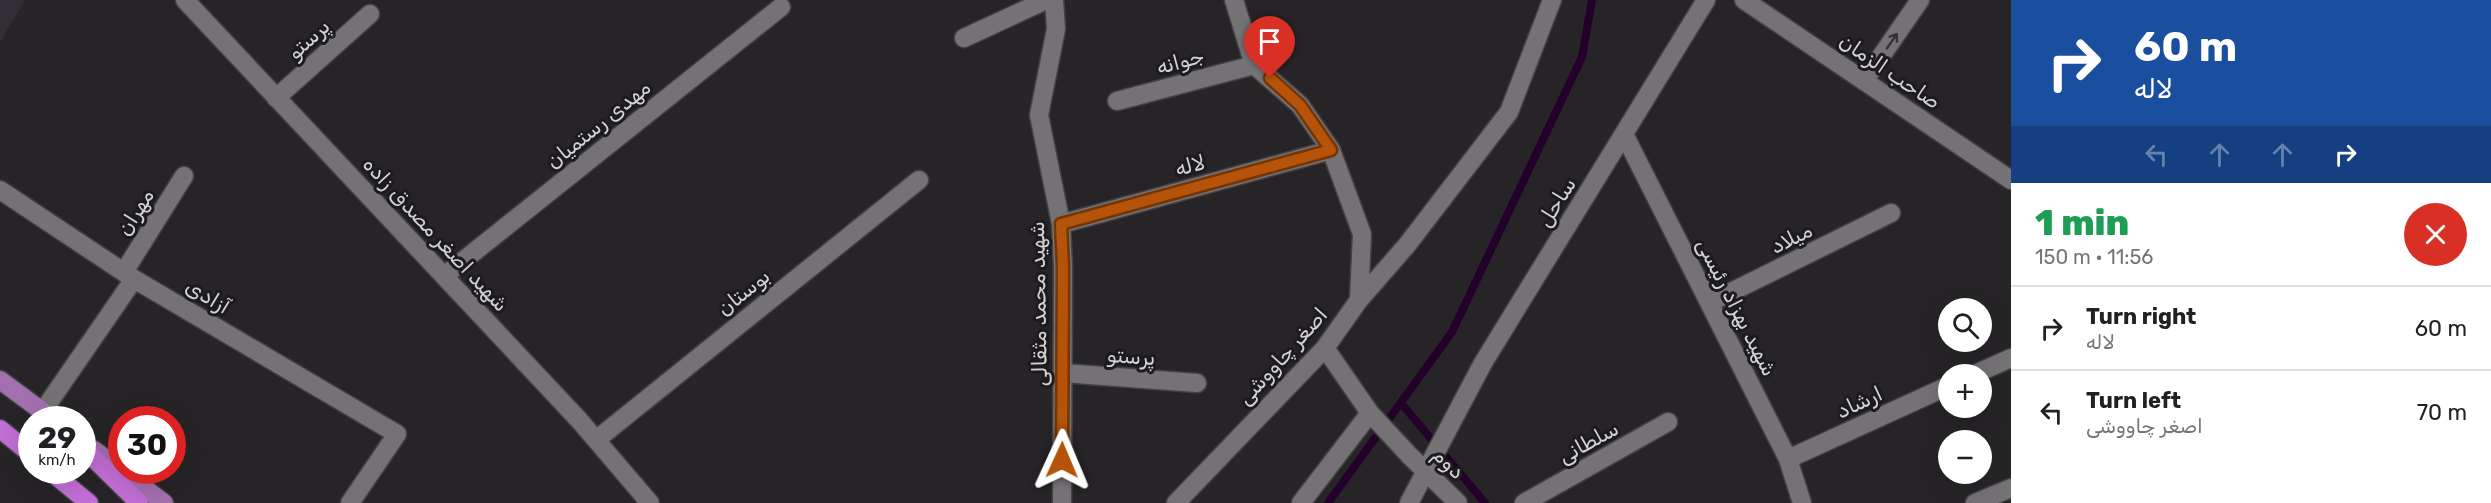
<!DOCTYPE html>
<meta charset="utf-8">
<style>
:root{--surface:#fff;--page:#f2f2f2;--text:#202124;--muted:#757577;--line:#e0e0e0}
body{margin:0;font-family:Rubik,Cairo,sans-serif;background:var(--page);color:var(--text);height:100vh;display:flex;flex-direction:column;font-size:22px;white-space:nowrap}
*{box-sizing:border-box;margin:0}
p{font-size:20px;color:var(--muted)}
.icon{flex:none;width:33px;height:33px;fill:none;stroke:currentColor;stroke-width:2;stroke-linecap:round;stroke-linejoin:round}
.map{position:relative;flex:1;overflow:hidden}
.panel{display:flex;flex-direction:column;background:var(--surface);width:480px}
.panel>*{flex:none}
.banner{background:#1a4fa0;color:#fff;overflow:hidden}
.buttons{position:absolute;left:1938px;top:298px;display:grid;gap:12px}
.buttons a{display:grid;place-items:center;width:54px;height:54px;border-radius:50%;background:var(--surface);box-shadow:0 6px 24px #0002;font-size:30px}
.speed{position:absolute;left:18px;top:406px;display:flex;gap:12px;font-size:30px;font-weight:700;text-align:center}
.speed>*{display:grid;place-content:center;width:78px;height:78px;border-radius:50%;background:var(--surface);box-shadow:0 6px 24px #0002;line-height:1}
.speed small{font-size:15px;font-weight:400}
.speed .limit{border:9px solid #d22;background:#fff;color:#111}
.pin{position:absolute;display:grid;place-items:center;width:51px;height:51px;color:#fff;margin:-62px -26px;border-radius:50% 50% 50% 0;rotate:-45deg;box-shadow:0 0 6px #0007}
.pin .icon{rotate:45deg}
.me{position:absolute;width:66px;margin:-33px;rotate:1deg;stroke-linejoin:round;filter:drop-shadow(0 0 4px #0008)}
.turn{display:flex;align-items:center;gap:21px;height:126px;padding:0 24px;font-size:27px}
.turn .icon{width:78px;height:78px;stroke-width:2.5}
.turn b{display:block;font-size:42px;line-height:51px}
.lanes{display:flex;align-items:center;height:57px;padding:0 24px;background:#0003;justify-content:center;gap:30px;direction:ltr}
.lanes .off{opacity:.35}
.round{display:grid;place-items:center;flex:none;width:63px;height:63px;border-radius:32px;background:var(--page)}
.head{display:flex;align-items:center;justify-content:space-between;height:102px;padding:0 24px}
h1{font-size:36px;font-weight:800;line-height:45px;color:#1e9e55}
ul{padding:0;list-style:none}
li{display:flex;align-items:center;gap:18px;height:84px;padding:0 24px;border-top:2px solid var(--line)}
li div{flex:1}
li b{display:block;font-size:22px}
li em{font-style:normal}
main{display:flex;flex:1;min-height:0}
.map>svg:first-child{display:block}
.built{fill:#332d35}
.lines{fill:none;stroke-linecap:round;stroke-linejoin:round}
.stream{stroke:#22002a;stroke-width:8}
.minor-casing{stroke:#424143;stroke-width:21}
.major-casing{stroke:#424143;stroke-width:21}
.highway-casing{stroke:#424143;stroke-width:21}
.minor{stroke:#757275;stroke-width:18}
.major{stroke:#a370af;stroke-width:18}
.highway{stroke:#c16ed5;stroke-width:18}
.oneway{stroke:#333134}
.route-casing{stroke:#753606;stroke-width:15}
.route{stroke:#b45309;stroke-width:10}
.labels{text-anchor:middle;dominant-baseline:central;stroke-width:6;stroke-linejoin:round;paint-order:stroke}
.street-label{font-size:21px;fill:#d2d1d3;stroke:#1d1b1e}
</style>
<main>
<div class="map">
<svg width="2011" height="503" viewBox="0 0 2011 503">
<rect width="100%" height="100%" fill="#272428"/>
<!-- built -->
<path class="built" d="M0 0H25L0 42Z"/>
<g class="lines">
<!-- stream -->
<path class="stream" d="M1401 403 1485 503
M1328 503 1452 332 1582 57 1592 0"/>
<defs>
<path id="minor" d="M185 0 579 420 650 503
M1054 0 1056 29 1039 115 1061 224 1063 267 1062 503
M1744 0 2011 180
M964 38 1046 0
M1864 81 1920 0
M276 98 370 14
M1117 101 1254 65
M1624 134 1788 459 1802 503
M0 190 134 279 397 434 350 503
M1061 224 1331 150
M124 272 184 176
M444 276 781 7
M1359 300 1407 245 1509 112 1552 0
M1711 302 1891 213
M1325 348 1370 413 1409 455 1458 503
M1063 373 1197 383
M1973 375 2011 358
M43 411 134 279
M596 440 919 180
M1788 459 1948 386
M1176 503 1325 348 1359 300 1362 234 1331 150 1300 105 1254 65 1234 0
M1301 503 1370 413
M1409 503 1483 363 1706 0
M1524 503 1668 422
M1975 503 2011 488"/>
<path id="major" d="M0 380 54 420
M94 450 164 503"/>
<path id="highway" d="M0 429 32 455
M82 447 139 503
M50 471 89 503"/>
</defs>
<!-- minor casing -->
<use href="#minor" class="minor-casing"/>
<!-- major casing -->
<use href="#major" class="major-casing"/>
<!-- highway casing -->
<use href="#highway" class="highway-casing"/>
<!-- minor -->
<use href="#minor" class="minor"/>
<!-- major -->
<use href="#major" class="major"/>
<!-- highway -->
<use href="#highway" class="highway"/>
</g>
<!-- one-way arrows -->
<defs><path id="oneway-shaft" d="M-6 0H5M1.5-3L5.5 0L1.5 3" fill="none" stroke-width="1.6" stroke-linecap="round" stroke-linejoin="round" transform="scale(1.5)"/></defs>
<use class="oneway" href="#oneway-shaft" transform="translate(1892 41) rotate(-55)"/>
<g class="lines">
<defs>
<path id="route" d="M1062 460 1063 267 1061 224 1331 150 1300 105 1270 78"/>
</defs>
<!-- route casing -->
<use href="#route" class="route-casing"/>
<!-- route -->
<use href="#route" class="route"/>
</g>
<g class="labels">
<!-- street labels -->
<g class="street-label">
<text transform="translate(308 39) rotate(-42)">پرستو</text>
<text transform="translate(1180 61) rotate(-15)">جوانه</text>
<text transform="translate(1890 71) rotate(34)">صاحب الزمان</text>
<text transform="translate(598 124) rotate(-39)">مهدی رستمیان</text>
<text transform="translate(1190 165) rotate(-15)">لاله</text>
<text transform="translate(1556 202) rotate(-58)">ساحل</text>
<text transform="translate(135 212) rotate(-58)">مهران</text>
<text transform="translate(436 234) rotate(47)">شهید اصغر مصدق زاده</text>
<text transform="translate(1791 238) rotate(-26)">میلاد</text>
<text transform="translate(743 292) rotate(-39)">بوستان</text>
<text transform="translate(208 296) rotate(31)">آزادی</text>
<text transform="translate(1038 304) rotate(-91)">شهید محمد مثقالی</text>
<text transform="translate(1737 307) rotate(63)">شهید بهزاد رئیسی</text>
<text transform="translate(1131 356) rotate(4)">پرستو</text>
<text transform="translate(1282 356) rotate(-48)">اصغر چاووشی</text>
<text transform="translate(1859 402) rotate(-25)">ارشاد</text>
<text transform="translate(1588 442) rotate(-29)">سلطانی</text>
<text transform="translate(1449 463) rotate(44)">دوم</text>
</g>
</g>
</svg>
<div class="buttons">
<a><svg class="icon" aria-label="search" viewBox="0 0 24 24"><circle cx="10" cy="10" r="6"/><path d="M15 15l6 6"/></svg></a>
<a>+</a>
<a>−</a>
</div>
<div class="speed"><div>29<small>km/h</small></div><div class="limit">30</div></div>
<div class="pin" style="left:1270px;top:78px;background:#d93025"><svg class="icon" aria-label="arrive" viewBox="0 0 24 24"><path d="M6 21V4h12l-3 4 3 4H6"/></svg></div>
<svg class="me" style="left:1062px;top:460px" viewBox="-20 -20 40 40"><path d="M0-17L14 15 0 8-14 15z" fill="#b45309" stroke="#fff" stroke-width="4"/></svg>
</div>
<section class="panel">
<div class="banner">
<div class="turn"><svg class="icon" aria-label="right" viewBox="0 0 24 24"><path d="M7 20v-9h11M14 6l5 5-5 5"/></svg><div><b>60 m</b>لاله</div></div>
<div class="lanes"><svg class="icon off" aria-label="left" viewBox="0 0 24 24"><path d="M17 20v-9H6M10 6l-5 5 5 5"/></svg><svg class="icon off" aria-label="ahead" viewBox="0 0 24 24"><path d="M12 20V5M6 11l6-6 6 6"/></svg><svg class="icon off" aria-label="ahead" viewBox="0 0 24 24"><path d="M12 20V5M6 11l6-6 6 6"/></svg><svg class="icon" aria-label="right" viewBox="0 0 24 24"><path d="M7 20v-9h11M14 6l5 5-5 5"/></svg></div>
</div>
<div class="head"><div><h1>1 min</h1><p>150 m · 11:56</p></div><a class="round" style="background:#d93025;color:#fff"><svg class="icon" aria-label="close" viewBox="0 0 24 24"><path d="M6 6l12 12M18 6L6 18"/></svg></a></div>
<ul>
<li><svg class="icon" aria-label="right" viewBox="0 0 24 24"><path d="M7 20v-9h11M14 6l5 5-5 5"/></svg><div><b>Turn right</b><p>لاله</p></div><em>60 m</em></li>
<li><svg class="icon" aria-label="left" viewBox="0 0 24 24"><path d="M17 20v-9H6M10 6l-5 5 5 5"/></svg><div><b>Turn left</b><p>اصغر چاووشی</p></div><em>70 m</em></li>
</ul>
</section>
</main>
